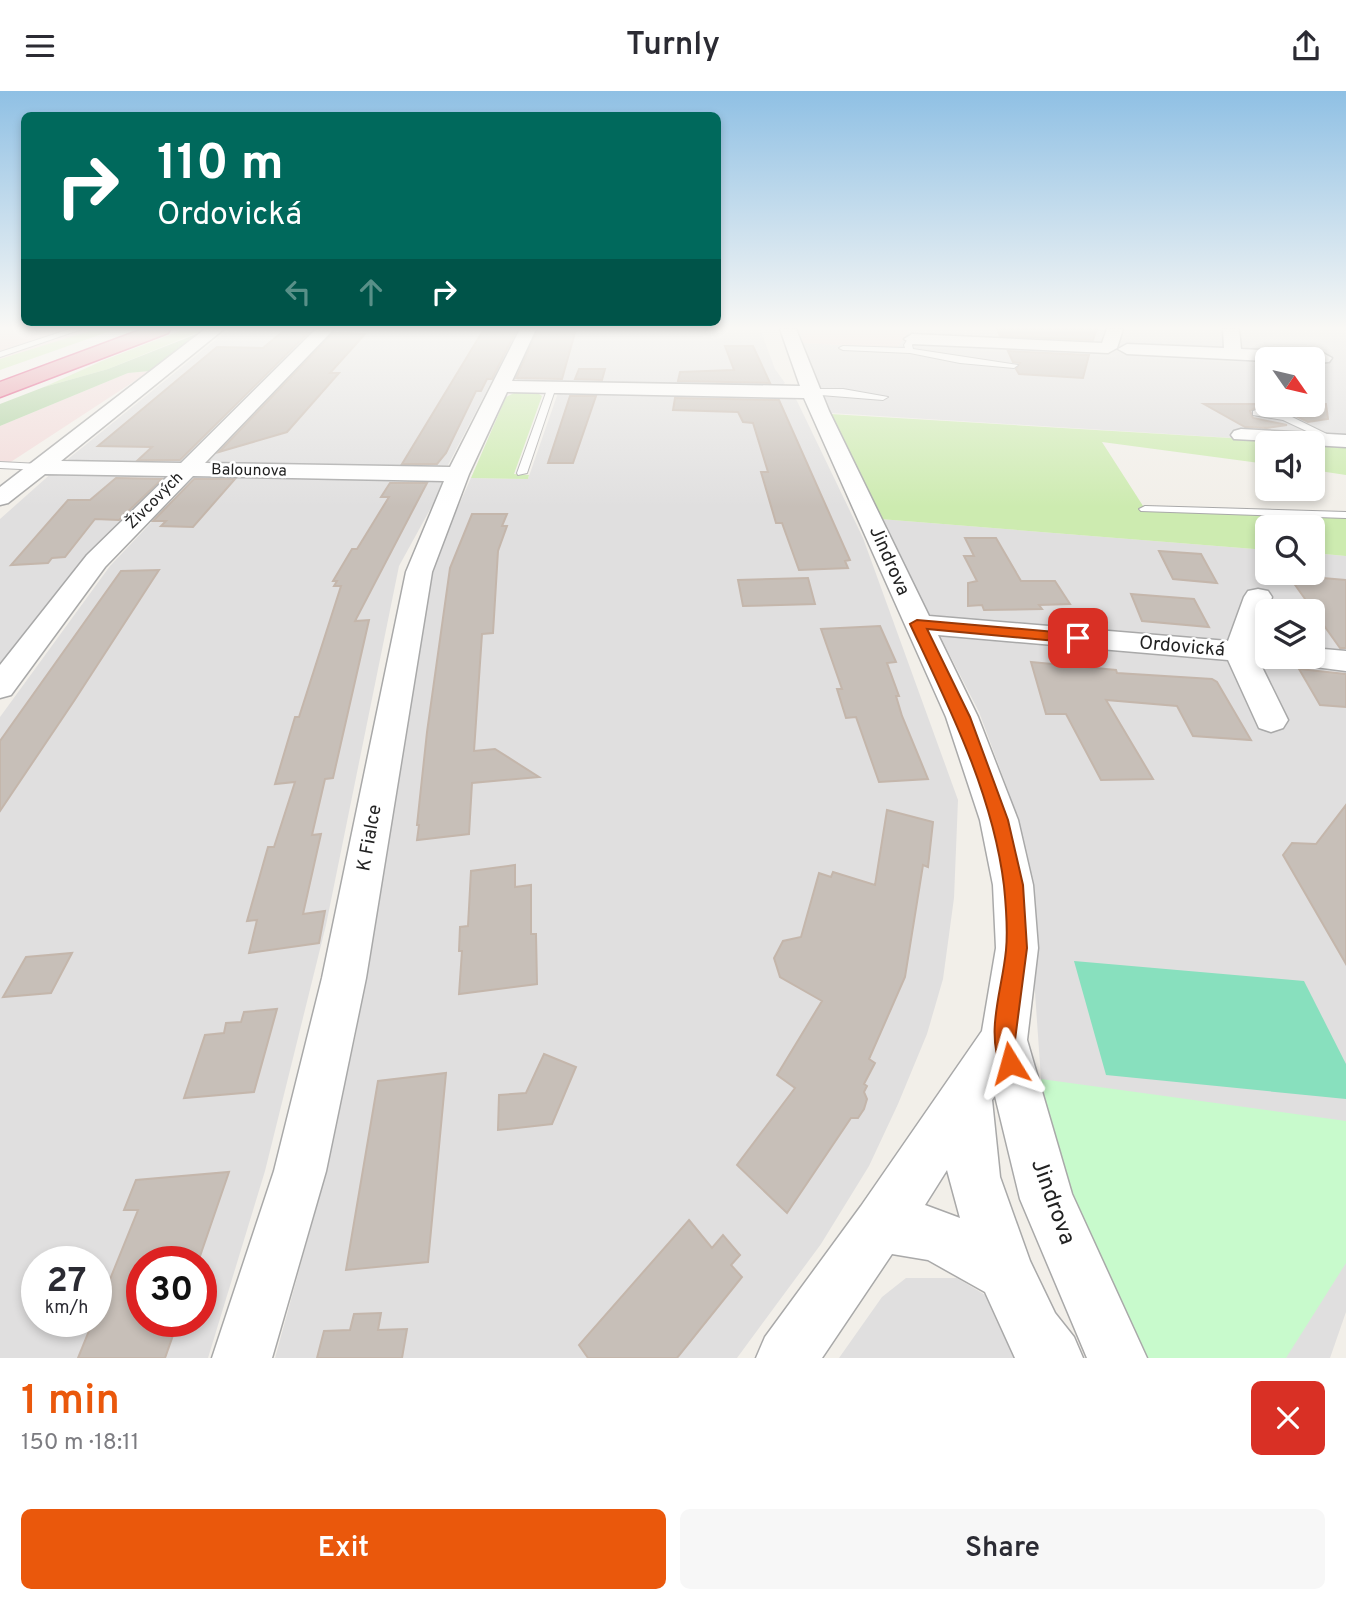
<!DOCTYPE html>
<meta charset="utf-8">
<style>
:root{--surface:#fff;--page:#f7f7f7;--text:#2b2b33;--muted:#7c7c81;--accent:#ea580c}
body{margin:0;font-family:Overpass,sans-serif;background:var(--page);color:var(--text);height:100vh;display:flex;flex-direction:column;font-size:26px;white-space:nowrap}
*{box-sizing:border-box;margin:0}
p{font-size:23px;color:var(--muted)}
.icon{flex:none;width:38px;height:38px;fill:none;stroke:currentColor;stroke-width:2;stroke-linecap:round;stroke-linejoin:round}
.map{position:relative;height:1267px;overflow:hidden}
.details{display:flex;flex-direction:column;background:var(--surface);flex:1}
.details>*{flex:none}
.top-card{position:absolute;left:21px;top:21px;width:700px;height:214px;border-radius:10px;box-shadow:0 4px 10px #0003;background:#00695c;color:#fff;overflow:hidden}
.needle{width:46px;rotate:124deg}
.tools{position:absolute;left:1255px;top:256px;display:grid;gap:14px}
.tools a{display:grid;place-items:center;width:70px;height:70px;border-radius:10px;background:var(--surface);box-shadow:0 4px 10px #0003;font-size:35px}
.speed{position:absolute;left:21px;top:1155px;display:flex;gap:14px;font-size:35px;font-weight:700;text-align:center}
.speed>*{display:grid;place-content:center;width:91px;height:91px;border-radius:50%;background:var(--surface);box-shadow:0 4px 10px #0003;line-height:1}
.speed small{font-size:18px;font-weight:400}
.speed .limit{border:10px solid #d22;background:#fff;color:#111}
.pin{position:absolute;display:grid;place-items:center;width:60px;height:60px;color:#fff;margin:-30px;border-radius:14px;box-shadow:0 4px 10px #0006}
.me{position:absolute;width:77px;margin:-38px;rotate:352deg;stroke-linejoin:round;filter:drop-shadow(0 0 5px #0008)}
.turn{display:flex;align-items:center;gap:24px;height:147px;padding:0 21px;font-size:32px}
.turn .icon{width:91px;height:91px;stroke-width:2.5}
.turn b{display:block;font-size:49px;line-height:60px}
.lanes{display:flex;align-items:center;height:66px;padding:0 21px;background:#0003;justify-content:center;gap:35px;direction:ltr}
.lanes .off{opacity:.35}
.round{display:grid;place-items:center;flex:none;width:74px;height:74px;border-radius:10px;background:var(--page)}
.headline{display:flex;align-items:center;justify-content:space-between;height:119px;padding:0 21px}
h1{font-size:42px;font-weight:600;line-height:52px;color:var(--accent)}
.action{display:flex;gap:14px;margin-top:auto;padding:14px 21px}
.action a{flex:1;height:80px;border-radius:10px;background:var(--accent);color:#fff;font-size:28px;font-weight:600;line-height:80px;text-align:center}
.action a+a{background:var(--page);color:var(--text)}
header{display:flex;justify-content:space-between;align-items:center;height:91px;padding:0 21px;background:var(--surface);font-size:32px;font-weight:600}
.map>svg:first-child{display:block}
.residential{fill:#e0dfdf;fill-rule:evenodd}
.commercial{fill:#f2dad9}
.grass{fill:#cdebb0}
.forest{fill:#add19e}
.park{fill:#c8facc}
.pitch{fill:#88e0be}
.parking{fill:#e2e2e2}
.building{fill:#c7bfb8;stroke:#c4b6ab;stroke-width:2}
.lines{fill:none;stroke-linecap:round;stroke-linejoin:round}
.lane-casing{stroke:#a9a9a9;stroke-width:2}
.street-casing{stroke:#a9a9a9;stroke-width:3}
.highway-casing{stroke:#dc2a67;stroke-width:3}
.lane{fill:#fff;fill-rule:evenodd}
.street{fill:#fff;fill-rule:evenodd}
.highway{fill:#e892a2;fill-rule:evenodd}
.route{fill:#ea580c;stroke:#983908;stroke-width:2}
.labels{text-anchor:middle;dominant-baseline:central;stroke-width:5;stroke-linejoin:round;paint-order:stroke}
.far-street-label{font-size:16px;fill:#222;stroke:#fff}
.street-label{font-size:19px;fill:#222;stroke:#fff}
.near-street-label{font-size:23px;fill:#222;stroke:#fff}
</style>
<header><svg class="icon" aria-label="menu" viewBox="0 0 24 24"><path d="M4 6h16M4 12h16M4 18h16"/></svg>Turnly<svg class="icon" aria-label="share" viewBox="0 0 24 24"><path d="M12 15V3M7 8l5-5 5 5M5 13v7h14v-7"/></svg></header>
<div class="map">
<svg width="1346" height="1267" viewBox="0 0 1346 1267">
<rect width="100%" height="100%" fill="#f2efe9"/>
<!-- residential -->
<path class="residential" d="M229 238H317L180 373 69 370 68 368Z
M337 238H519L448 374 421 377 206 373Z
M552 238H760L775 278 785 292 779 297 516 292 535 245Z
M911 238H1346V354L830 322 820 296 800 261 803 252 897 257ZM1267 268H1312V313H1267Z
M559 299 794 306 797 310 863 447 958 709 954 807 943 888 927 943 898 1013 869 1075 821 1153 737 1267H275L314 1125 356 943 432 474 471 387 528 388Z
M54 380 170 384 77 476 0 575V428Z
M197 383 438 387 444 393 399 475 326 834 265 1080 208 1267H0V626L110 475ZM37 1171H96V1230H37ZM142 1171H201V1230H142Z
M880 428 1267 459V481H1312L1313 462 1346 465V1221L1330 1267H1136L1051 1083 1041 988 1026 771 1009 702 979 621ZM1267 520H1312V565H1267Z
M906 1187H957L987 1205 1024 1267H839L882 1206Z"/>
<!-- commercial -->
<path class="commercial" d="M0 238H96L0 268Z
M799 238H911L897 257 803 252Z
M150 280 0 378V335L128 282Z"/>
<!-- grass -->
<path class="grass" d="M96 238H116L0 279V268Z
M185 238H206L108 278 44 296 102 270Z
M516 301H536L542 305 514 383 529 384 528 388 471 387 506 306Z
M830 323 1346 354V384L1313 379 1312 352H1267V373L1102 351 1145 418 1346 424V465L1313 462 1312 436H1267V459L880 428Z"/>
<!-- forest -->
<path class="forest" d="M209 238 150 280 128 282 0 335V313L44 296 108 278Z"/>
<!-- park -->
<path class="park" d="M1041 988 1346 1030V1172L1286 1267H1136L1051 1083Z"/>
<!-- pitch -->
<path class="pitch" d="M1074 870 1304 890 1346 973V1008L1106 984Z"/>
<!-- parking -->
<path class="parking" d="M921 249 1108 257 1117 266 922 257Z
M1127 258 1323 267 1327 276 1313 275 1312 268H1267V273L1142 267Z"/>
<!-- building -->
<path class="building" d="M484 238H517L492 288H487L481 300H476L446 362 437 373H402Z
M538 238H576L562 288 516 287Z
M997 238H1097L1093 249 1000 245Z
M282 241 308 242 180 369H138L152 356 98 355 217 256 263 257Z
M333 242 365 243 330 282H339L287 341 219 361Z
M725 255H753L770 292 678 290 680 281 734 279Z
M1008 260 1089 264 1083 287 1019 283 1016 278 1020 272 1013 271Z
M579 278H605L602 289 575 288Z
M570 305H596L573 372H548Z
M675 307 779 309 850 469 845 470 848 477 799 479 782 432H776L761 381H768L753 332 743 331 738 321 673 319Z
M1204 313H1326L1328 328 1308 331 1290 322 1255 317 1250 320 1253 327 1287 334 1267 337 1245 336Z
M116 387 162 388 119 429 95 428 65 466 52 467 48 472 11 474 68 409H90Z
M194 388H235L193 436 161 435 166 430H153Z
M390 392H427L355 530 369 529 333 687 325 688 312 744 321 743 303 823 325 820 319 852 249 862 257 829 247 830 268 756H274L295 691 275 693 295 626H299L341 495H334L337 490H333L352 458H357L389 406H381Z
M472 423H507L502 435H507L498 460 493 542 482 543 474 660 495 658 539 686 472 692 469 743 417 749 419 734H417L427 641 450 477Z
M965 447H996L1021 490H1055L1070 513 1039 514 1042 518 984 519 982 514 968 515V492L977 490 964 465H974Z
M1159 460 1201 463 1217 492 1173 488Z
M159 479 74 610 0 720V650L121 480Z
M1288 484 1346 489V557H1340Z
M808 487 815 513 743 515 738 489Z
M1131 503 1194 508 1209 536 1142 530Z
M880 535 896 571 887 572 899 605H896L902 625 928 688 879 691 856 626 846 627 837 598H842L821 538Z
M1031 571 1116 579 1117 582 1212 588 1217 591 1251 649 1193 645 1177 615 1106 609 1153 688 1101 689 1066 623H1046Z
M1299 578 1346 583V616L1320 614Z
M1346 714V873L1283 764 1292 752 1316 753Z
M887 719 933 731 928 776 923 774 905 886 869 968 875 972 864 993 867 995 864 1001 867 1008 864 1018 858 1027H851L787 1122 737 1074 795 997 777 984 822 910 780 886 774 867 783 850 801 846 819 782 831 786 833 781 875 794Z
M515 774V796L531 794V843H536L537 893 459 903 462 860H459L460 836 468 835 471 780Z
M72 862 51 902 3 906 26 866Z
M277 918 254 1001 184 1007 205 944 224 942 226 932 241 931 244 921Z
M544 963 576 976 552 1033 498 1039 499 1004 526 1002Z
M446 982 428 1171 346 1179 378 990Z
M229 1081 198 1171H142V1230H178L165 1267H78L93 1230H96V1223L138 1119H124L136 1089Z
M689 1129 712 1157 723 1144 740 1164 731 1174 742 1186 677 1267H588L579 1254Z
M381 1222 378 1239 407 1238 402 1267H317L324 1240 350 1239 354 1223Z"/>
<g class="lines">
<defs>
<path id="lane" d="M70 238H82L0 266V261Z
M909 246 916 248 912 254 913 258 1018 274 1014 277 960 272 910 262 843 259 839 257 843 255 905 257 904 254Z
M552 293 556 296 527 382 518 384 517 382 548 296Z
M811 298H843L888 306 883 309 808 303 806 301Z
M1256 319 1290 325 1339 349 1330 351 1283 329 1253 324V320Z
M0 371 40 373 45 376 40 379 0 377Z
M1145 415 1346 421V427L1141 420 1139 418Z"/>
<path id="street" d="M205 238H224L61 370 181 372 316 238H334L205 372 450 376 520 238H536L512 290 800 295 780 238H796L829 320 929 525 1228 550 1244 506 1248 500 1258 498 1268 500 1272 506 1257 552 1267 553V565H1312V557L1346 560V580L1284 572 1280 566 1278 570 1260 572 1288 629 1283 637 1271 641 1259 637 1228 569 938 544 978 626 1018 729 1033 794 1038 857 1027 949 1072 1103 1147 1267H1087L1020 1108 995 1005 992 1009 1000 1086 1030 1170 1055 1222 1074 1246 1083 1267H1015L985 1201 928 1169 892 1163 822 1267H756L765 1246 861 1115 982 940 996 857 993 794 980 729 946 626 804 307 507 301 469 383 432 481 366 887 326 1080 272 1267H212L274 1080 322 887 406 481 444 390 193 385 105 476 11 604 0 607V574L87 464 168 385 45 383 8 412 0 414V396ZM947 1079 960 1127 925 1114Z
M1107 238H1123L1117 257 1108 262 912 253 904 248 912 243 1102 252Z
M1223 238H1239L1241 258 1323 262 1332 267 1329 271 1312 272V268L1267 270 1127 263 1118 258 1127 253 1224 257Z
M1241 338 1346 344V356L1312 354V352L1234 348 1231 344 1234 340Z"/>
<path id="highway" d="M143 238H170L168 242 0 306V291Z"/>
</defs>
<!-- lane casing -->
<use href="#lane" class="lane-casing"/>
<!-- street casing -->
<use href="#street" class="street-casing"/>
<!-- highway casing -->
<use href="#highway" class="highway-casing"/>
<!-- lane -->
<use href="#lane" class="lane"/>
<!-- street -->
<use href="#street" class="street"/>
<!-- highway -->
<use href="#highway" class="highway"/>
</g>
<!-- sky -->
<linearGradient id="sky" x2="0" y2="1"><stop stop-color="#8fc0e4"/><stop offset="0.57" stop-color="#f9f8f5"/><stop offset="1" stop-color="#f9f8f5" stop-opacity="0"/></linearGradient>
<rect width="1346" height="416" fill="url(#sky)"/>
<!-- route -->
<path class="route" d="M917 529 1078 543 1085 547 1078 552 927 538 970 626 1008 729 1023 794 1027 857 1015 949 1022 972 1018 980 1010 984 1002 980C985 940 1002 901 1006 859 1008 839 1006 815 1004 795 993 703 949 616 910 533Z"/>
<g class="labels">
<!-- far-street labels -->
<g class="far-street-label">
<text transform="translate(249 380) rotate(1)">Balounova</text>
<text transform="translate(155 410) rotate(-45)">Živcových</text>
</g>
<!-- street labels -->
<g class="street-label">
<text transform="translate(889 470) rotate(66)">Jindrova</text>
<text transform="translate(1182 556) rotate(5)">Ordovická</text>
<text transform="translate(370 747) rotate(-80)">K Fialce</text>
</g>
<!-- near-street labels -->
<g class="near-street-label">
<text transform="translate(1052 1111) rotate(70)">Jindrova</text>
</g>
</g>
</svg>
<div class="tools">
<a><svg class="needle" viewBox="-14 -14 28 28"><path d="M0-13l5 13h-10z" fill="#e53935"/><path d="M0 13l5-13h-10z" fill="#7c7c81"/></svg></a>
<a><svg class="icon" aria-label="sound" viewBox="0 0 24 24"><path d="M4 9h4l5-4v14l-5-4H4zM17 9q2 3 0 6"/></svg></a>
<a><svg class="icon" aria-label="search" viewBox="0 0 24 24"><circle cx="10" cy="10" r="6"/><path d="M15 15l6 6"/></svg></a>
<a><svg class="icon" aria-label="layers" viewBox="0 0 24 24"><path d="M12 4l9 5-9 5-9-5zM3 14l9 5 9-5"/></svg></a>
</div>
<div class="speed"><div>27<small>km/h</small></div><div class="limit">30</div></div>
<div class="pin" style="left:1078px;top:547px;background:#d93025"><svg class="icon" aria-label="arrive" viewBox="0 0 24 24"><path d="M6 21V4h12l-3 4 3 4H6"/></svg></div>
<svg class="me" style="left:1010px;top:972px" viewBox="-20 -20 40 40"><path d="M0-17L14 15 0 8-14 15z" fill="#ea580c" stroke="#fff" stroke-width="4"/></svg>
<div class="top-card">
<div class="turn"><svg class="icon" aria-label="right" viewBox="0 0 24 24"><path d="M7 20v-9h11M14 6l5 5-5 5"/></svg><div><b>110 m</b>Ordovická</div></div>
<div class="lanes"><svg class="icon off" aria-label="left" viewBox="0 0 24 24"><path d="M17 20v-9H6M10 6l-5 5 5 5"/></svg><svg class="icon off" aria-label="ahead" viewBox="0 0 24 24"><path d="M12 20V5M6 11l6-6 6 6"/></svg><svg class="icon" aria-label="right" viewBox="0 0 24 24"><path d="M7 20v-9h11M14 6l5 5-5 5"/></svg></div>
</div>
</div>
<section class="details">
<div class="headline"><div><h1>1 min</h1><p>150 m · 18:11</p></div><a class="round" style="background:#d93025;color:#fff"><svg class="icon" aria-label="close" viewBox="0 0 24 24"><path d="M6 6l12 12M18 6L6 18"/></svg></a></div>
<div class="action"><a>Exit</a><a>Share</a></div>
</section>
